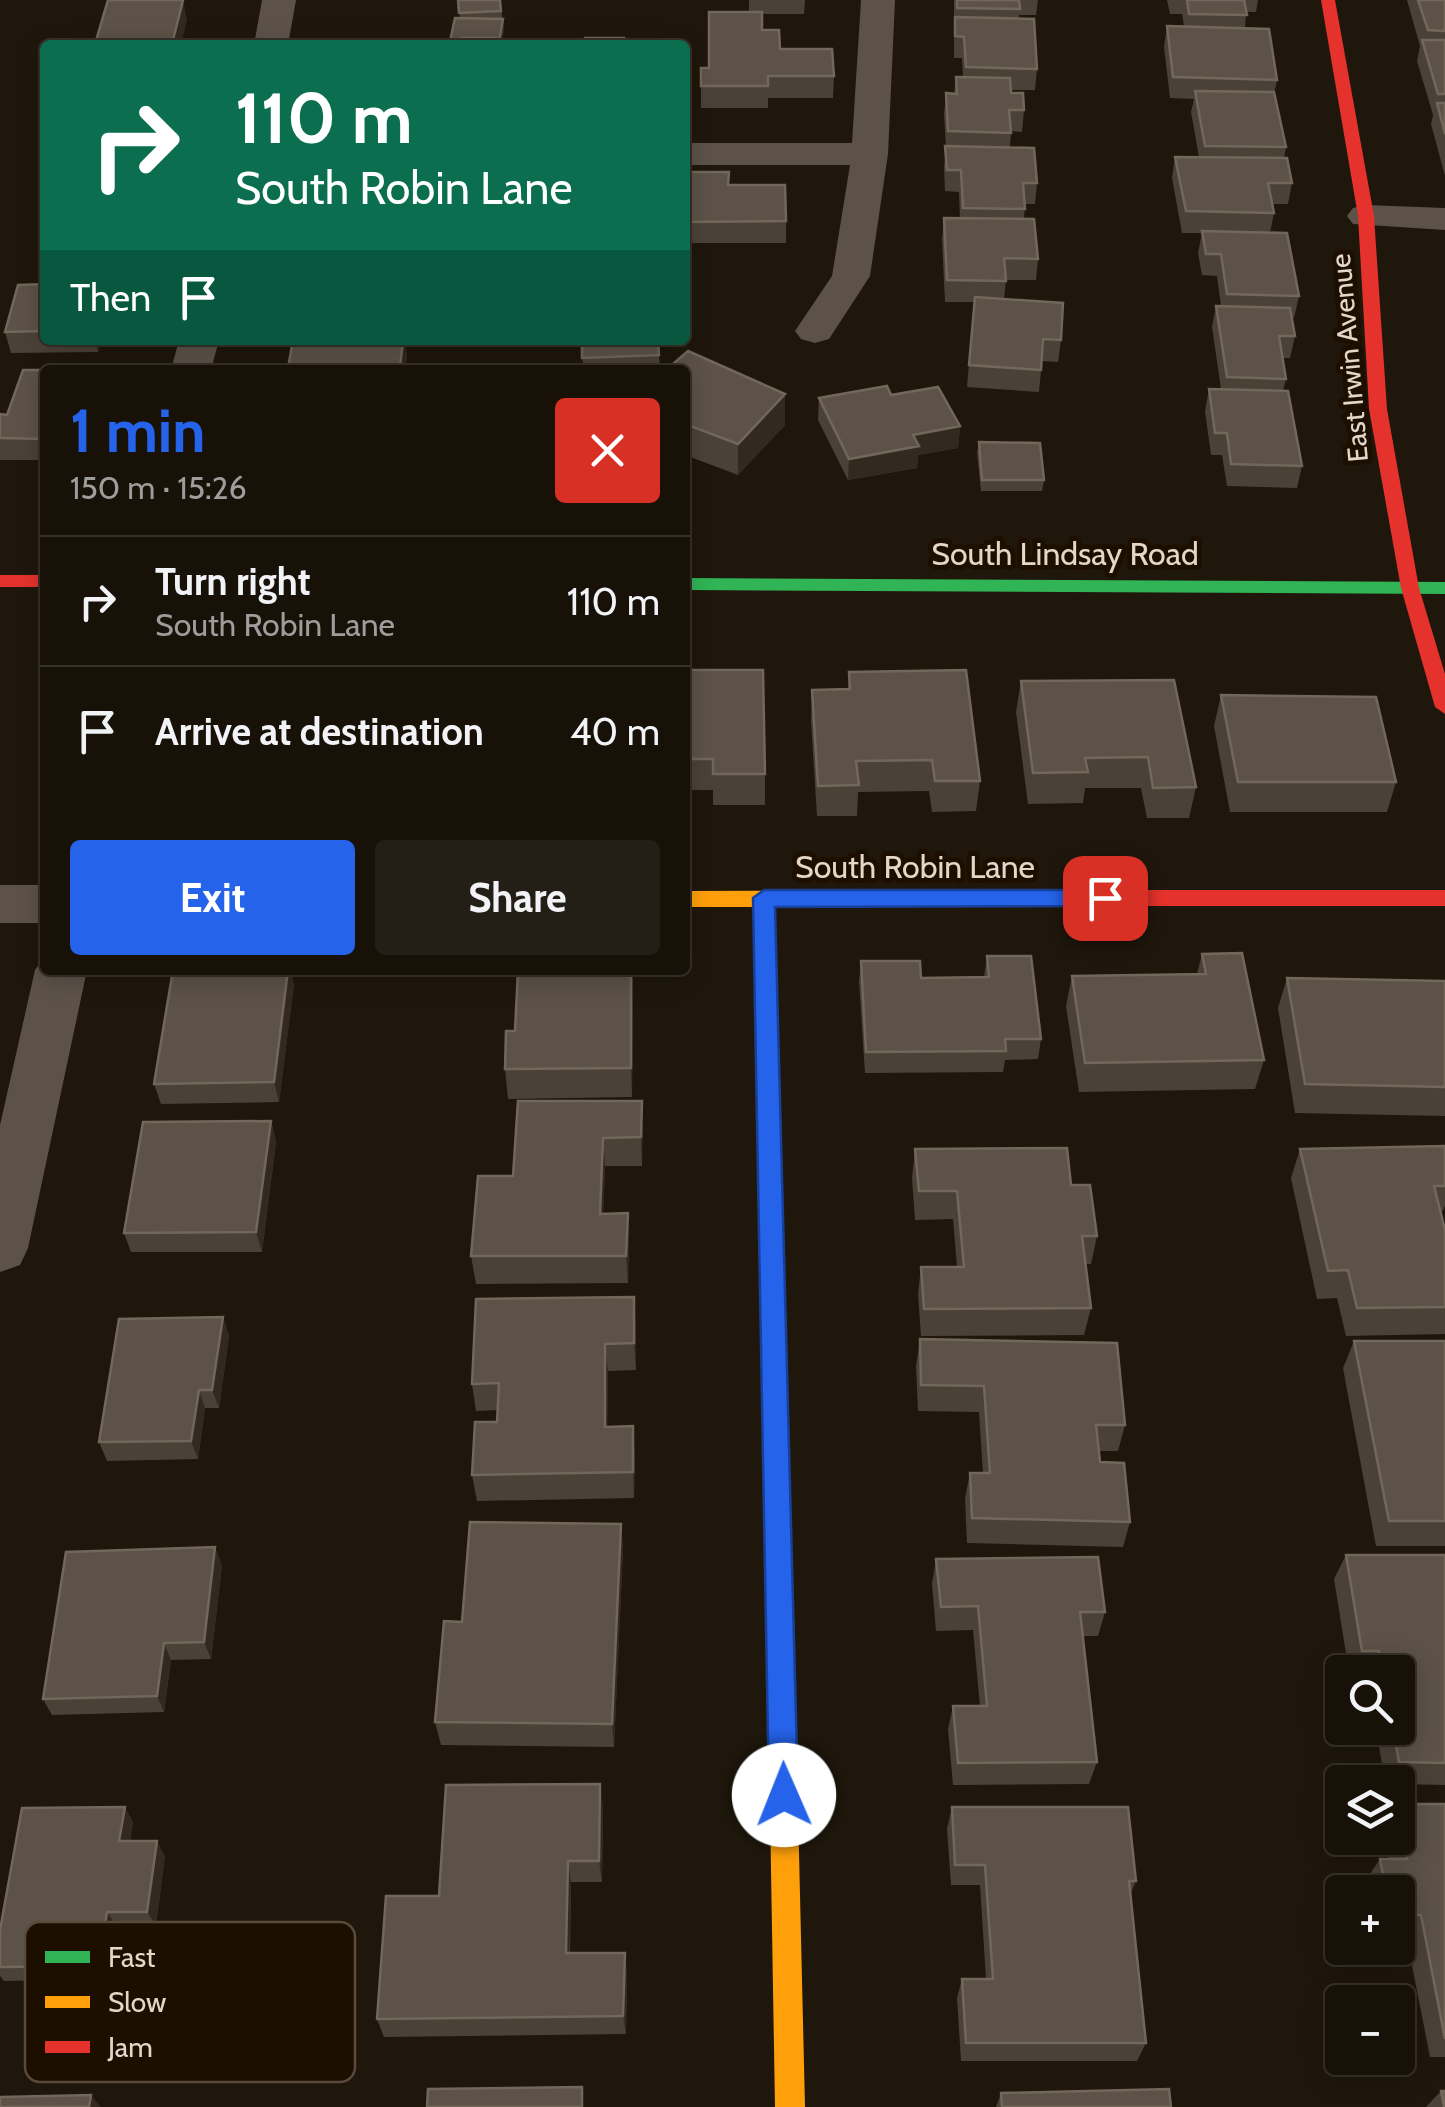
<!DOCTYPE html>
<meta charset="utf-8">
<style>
:root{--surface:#171108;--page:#241f16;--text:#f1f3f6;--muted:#9e9d9c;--line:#363129;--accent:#2563eb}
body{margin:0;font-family:Cabin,sans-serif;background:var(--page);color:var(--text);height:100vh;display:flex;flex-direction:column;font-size:38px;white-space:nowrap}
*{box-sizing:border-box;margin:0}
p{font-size:32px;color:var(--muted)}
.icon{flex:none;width:55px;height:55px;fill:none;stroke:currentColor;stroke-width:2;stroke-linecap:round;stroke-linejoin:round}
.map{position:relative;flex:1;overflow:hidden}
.panel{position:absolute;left:40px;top:365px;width:650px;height:610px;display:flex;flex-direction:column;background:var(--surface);border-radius:10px;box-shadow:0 5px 25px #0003,0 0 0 2px var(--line)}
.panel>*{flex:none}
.top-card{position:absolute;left:40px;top:40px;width:650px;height:305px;border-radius:10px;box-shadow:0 5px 25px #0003,0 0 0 2px var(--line);background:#0b6e4f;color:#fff;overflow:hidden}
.controls{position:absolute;left:1325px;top:1655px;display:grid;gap:20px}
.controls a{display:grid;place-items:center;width:90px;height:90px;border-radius:10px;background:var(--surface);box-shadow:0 5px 25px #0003,0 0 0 2px var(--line);font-size:50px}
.pin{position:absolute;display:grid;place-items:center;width:85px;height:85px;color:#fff;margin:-42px;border-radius:20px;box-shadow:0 5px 15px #0006}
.me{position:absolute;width:110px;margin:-55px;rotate:359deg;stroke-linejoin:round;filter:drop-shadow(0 0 8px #0008)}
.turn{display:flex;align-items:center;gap:35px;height:210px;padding:0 30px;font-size:45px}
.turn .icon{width:130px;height:130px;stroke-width:2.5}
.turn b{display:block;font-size:70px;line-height:85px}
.then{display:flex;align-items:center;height:95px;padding:0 30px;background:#0003;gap:20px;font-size:38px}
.round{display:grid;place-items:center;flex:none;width:105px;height:105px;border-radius:10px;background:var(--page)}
.head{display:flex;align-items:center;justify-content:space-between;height:170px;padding:0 30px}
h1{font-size:60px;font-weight:800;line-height:75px;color:var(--accent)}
.primary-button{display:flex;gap:20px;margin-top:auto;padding:20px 30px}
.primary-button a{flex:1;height:115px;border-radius:10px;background:var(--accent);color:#fff;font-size:40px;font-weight:800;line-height:115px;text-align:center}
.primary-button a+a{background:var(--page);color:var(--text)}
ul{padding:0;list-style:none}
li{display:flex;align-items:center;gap:30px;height:130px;padding:0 30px;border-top:2px solid var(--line)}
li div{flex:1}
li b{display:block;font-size:38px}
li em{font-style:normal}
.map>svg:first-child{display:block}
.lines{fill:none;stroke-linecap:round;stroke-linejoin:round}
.street{fill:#5c5249;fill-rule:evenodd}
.fast{fill:#30b455;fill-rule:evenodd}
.slow{fill:#ff9f0a;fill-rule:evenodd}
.jam{fill:#e5322d;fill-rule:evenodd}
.wall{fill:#4b4237}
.shaded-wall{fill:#332a1f}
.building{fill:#5c5247;stroke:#71675b;stroke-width:2.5}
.route{fill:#2563eb;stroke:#184099;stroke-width:2.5}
.labels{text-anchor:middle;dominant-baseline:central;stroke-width:10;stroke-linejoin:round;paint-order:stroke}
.far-street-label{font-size:28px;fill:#e2d7ca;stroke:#1d0f00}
.street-label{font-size:32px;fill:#e2d7ca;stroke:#1d0f00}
.key{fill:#1d0f00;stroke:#584b3d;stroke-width:2.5}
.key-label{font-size:28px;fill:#e2d7ca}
</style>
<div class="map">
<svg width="1445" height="2107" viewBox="0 0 1445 2107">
<rect width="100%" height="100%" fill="#1f170b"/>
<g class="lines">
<!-- street -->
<path class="street" d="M262 0H296L288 45H254Z
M861 0H895L888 154 870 276 829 339 815 343 801 339 795 331 832 276 850 165H685V143H852Z
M1366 205 1445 208V230L1353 224 1347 216 1353 208Z
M179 340H219L211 370H171Z
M0 885H45V923H0Z
M45 956V970H87L28 1248 20 1265 0 1272V1125L35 970Z"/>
<!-- fast -->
<path class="fast" d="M685 578 1445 582V594L685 590Z
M773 1294 782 1297 785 1304 798 1810 794 1820 784 1824 774 1820 770 1810 761 1304 764 1297Z"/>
<!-- slow -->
<path class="slow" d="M1128 890 1139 898 1128 906 775 907 785 1304 782 1311 773 1314 764 1311 761 1304 753 907H685V891Z
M784 1796 794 1800 798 1810 805 2107H775L770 1810 774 1800Z"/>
<!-- jam -->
<path class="jam" d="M1321 0H1335L1374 216 1387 409 1419 588 1445 674V714L1435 707 1401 588 1369 409 1358 216Z
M0 575H45V587H0Z
M1128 890H1445V906H1128L1117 898Z"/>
</g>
<!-- wall -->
<path class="wall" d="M458 0H500L504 30 501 45H451L450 41 460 18Z
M749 0H805L804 14H762V30L780 49 834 76 833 98H768V108H701V68H709L749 12Z
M954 0H1038L1036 15H1019V18L1037 69 1035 90H1011V93L1024 110 1022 132 1011 131 1010 147 1037 183 1035 204H1025L1024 219 1038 259 1036 280H1006L1004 299 1061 340 1058 362 1042 361 1039 392 967 387 974 302H945L942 239 944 218H960L959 192 945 191 944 168 946 146 944 115 946 93 954 94 956 77H963L962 58H954Z
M1167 0H1258L1256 12H1246L1245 28 1277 80 1274 95 1286 147 1284 158 1292 183 1288 204H1272L1274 213 1270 233 1299 296 1294 318 1292 317 1295 336 1290 358H1283L1286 379 1283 391 1302 466 1297 488 1227 486 1222 455H1211L1205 411 1209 389H1221L1212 327 1216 306H1221L1217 276 1202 275 1198 253 1202 233H1182L1172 178 1175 157H1199L1191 112 1194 99 1170 98 1164 47 1167 26H1184L1182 14H1170Z
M1407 0H1445V176L1431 124 1433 115 1417 61 1420 46Z
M685 172 729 185 786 221V243H686Z
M45 284V340H101L98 352 11 353 5 332Z
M582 340H658L660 370H583Z
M407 354 405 370H288V368Z
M45 370V460H0V414L7 415Z
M685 370 785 425 738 475 685 455Z
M891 395 960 426 958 448 918 455 917 468 848 480 818 420 819 398Z
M979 442 1044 480 1042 491H981L977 453Z
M685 670 765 774V805H713V790H685Z
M849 672 980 781 976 811 932 812 929 791 858 792 857 816H817L811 721 812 690 848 689Z
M1021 681 1196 787 1189 818H1147L1141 788H1085L1083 803 1028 804 1016 712Z
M1221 695 1396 782 1387 812H1230L1214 726Z
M1202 954 1264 1060 1255 1089 1079 1092 1066 1006 1072 976 1197 974Z
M987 956 1041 1039 1038 1059 1005 1060 1003 1072 865 1073 859 982 861 961 921 978 984 977Z
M518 970H633L632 1097 508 1099 505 1069 515 1031Z
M1287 978 1445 981V1116L1295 1113 1278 1008Z
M294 984 279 1102 161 1104 154 1084Z
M642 1101V1166H605L603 1214 628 1213 629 1241 628 1283 476 1284 471 1256 513 1176Z
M271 1121 276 1142 262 1252H131L124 1233Z
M915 1149 1071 1185 1097 1236 1091 1264H1085L1091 1308 1084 1335 921 1336 918 1294 921 1267H957L953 1219 915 1220 912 1178Z
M1300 1149 1445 1152V1206L1441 1214 1445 1230V1334L1346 1336 1337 1298 1317 1299 1291 1178Z
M634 1297 636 1370 608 1371 607 1427 635 1453 634 1498 477 1501 472 1475 497 1422 498 1410 476 1411 472 1384Z
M223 1317 229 1336 219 1408H205L198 1459 107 1461 99 1442Z
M920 1339 1125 1425 1118 1451H1099L1100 1462 1130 1522 1123 1547 967 1543 965 1498 970 1473H983L979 1412 918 1411 916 1366Z
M1354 1341H1445V1546H1376L1343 1368Z
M621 1524 623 1549 614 1747 441 1745 435 1722 462 1622Z
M1346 1555H1445V1785L1398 1784V1782H1385L1376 1728H1398V1672H1349L1334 1579Z
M936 1559 1105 1612 1098 1636H1083L1097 1762 1089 1784 953 1785 948 1729 953 1706H980L973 1630 936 1631 932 1584Z
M222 1565 211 1659 171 1660 164 1712 52 1715 43 1699Z
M1398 1804H1445V2057H1430L1406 1935H1398V1892H1368L1366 1880 1380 1859H1389L1385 1838H1398Z
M603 1806 602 1882H571L570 1953 627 1972 626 2034 384 2037 377 2019 439 1896Z
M952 1807 1136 1881 1130 1895 1146 2043 1137 2061H961L957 1998 962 1979H986L980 1885H951L947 1829Z
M133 1822 130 1841 165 1856 156 1925H116L108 1979 4 1981 0 1976V1930Z
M1441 2091 1445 2107H1426Z
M1001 2093 1171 2107H996Z"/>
<!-- shaded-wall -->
<path class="shaded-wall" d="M183 0 187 20 181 45H172Z
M503 19 504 30 501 45H500Z
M95 340H101L98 352Z
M403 340H405L407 354 405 370H401Z
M785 394V425L738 475V444Z
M960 426 958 448 918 455 917 468 848 480 849 459 913 435Z
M288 970H291L294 984 279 1102 274 1082Z
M631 970H633L632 1097 631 1068Z
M642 1101 643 1130 642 1166 641 1137Z
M271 1121 276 1142 262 1252 256 1232Z
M603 1138 605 1166 602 1242 600 1214Z
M628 1213 629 1241 628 1283 626 1256Z
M634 1297 636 1324V1370L634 1343Z
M223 1317 229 1336 219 1408 212 1390Z
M605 1344 608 1371 607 1453 605 1427Z
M199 1390 205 1408 198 1459 191 1441Z
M633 1426 635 1453 634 1498 633 1472Z
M621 1524 623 1549 614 1747 612 1724Z
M215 1547 222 1565 211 1659 204 1642Z
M164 1643 171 1660 164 1712 157 1696Z
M600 1784 603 1806 602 1882 599 1861Z
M125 1807 133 1822 128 1856 119 1841Z
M157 1841 165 1856 156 1925 147 1912Z
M568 1861 571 1882 569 1972 566 1953Z
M107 1912 116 1925 108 1979 99 1966Z
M625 1953 627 1972 626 2034 623 2016Z
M91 2095 101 2107H89Z"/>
<!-- building -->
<path class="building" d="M108 0H183L172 44H95Z
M458 0H500L501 11 459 13Z
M957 0H1019L1020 9 957 8Z
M1187 0H1244L1247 15 1189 14Z
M1418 0H1445V31L1428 30Z
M709 12H762V30H779L780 49H832L834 76H768V86H701V68H709Z
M955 17 1034 19 1037 69 966 67 964 37 955 36Z
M455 18 503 19 499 42H496V38H461L460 42 450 41Z
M1167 26 1269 29 1277 80 1173 77Z
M461 38H496L495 45H460Z
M585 38H624V45H584Z
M1422 40H1445V94H1438Z
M956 77 1010 78 1011 93H1023L1024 110H1009L1011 133 948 131 946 93 957 94Z
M1195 91 1274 92 1286 147 1205 146Z
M1437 103H1445V134Z
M945 146 1034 148 1037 183H1023L1025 209 963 208 961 170H947Z
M1175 157 1287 158 1292 183H1268L1274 213 1186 211Z
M685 172H729L728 185H785L786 221 685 222Z
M944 218 1034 219 1038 259 1004 258 1006 281 947 280Z
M1202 231 1287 233 1299 296 1227 294 1221 254H1206Z
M45 284V331L5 332 18 285Z
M975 297 1063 303 1061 340 1043 339 1041 370 969 365Z
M1216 306 1290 308 1295 336H1279L1286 379 1227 377Z
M293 340H403L400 367 288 368Z
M582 340H658L659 355 582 358Z
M688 351 785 394 738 444 685 424V370H666Z
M23 370H58H45V439L0 438V414L7 415Z
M887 386 891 395 938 387 960 426 913 435 919 446 849 459 819 398Z
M1209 389 1288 391 1302 466 1231 464 1227 433H1215Z
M979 442 1040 443 1044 480H982Z
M685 670H763L765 774H713V759H685Z
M966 670 980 781H935L932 760 856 761 859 785 818 786 812 690 850 689 849 672Z
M1174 680 1196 787 1153 788 1148 757 1085 758 1088 772 1033 773 1021 681Z
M1221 695 1376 697 1396 782H1238Z
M1242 953 1264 1060 1085 1063 1072 976 1206 974 1202 954Z
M987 956H1031L1041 1039H1005L1006 1051 866 1052 861 961H920L921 978 989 977Z
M173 970H288L274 1082 154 1084Z
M518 970H631V1068L505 1069 506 1031H515Z
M1287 978 1445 981V1087L1305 1084Z
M518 1101H642L641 1137 603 1138 600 1214 628 1213 626 1256H471L478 1176H513Z
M271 1121 256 1232 124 1233 143 1122Z
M1444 1146 1445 1152V1186H1434L1445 1230V1307L1357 1308 1348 1270 1328 1271 1300 1149Z
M1067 1148 1071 1185H1090L1097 1236H1082L1091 1308 924 1309 921 1267H964L957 1191H919L915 1149Z
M634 1297V1343L605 1344V1427L633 1426V1472L472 1475 475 1422H497L499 1383 472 1384 476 1299Z
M223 1317 212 1390H199L191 1441 99 1442 119 1319Z
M920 1339 1117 1343 1125 1425H1096L1100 1462 1124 1463 1130 1522 972 1518 970 1473H990L984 1386 921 1385Z
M1354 1341H1445V1521H1389Z
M470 1522 621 1524 612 1724 435 1722 444 1621 462 1622Z
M215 1547 204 1642 164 1643 157 1696 43 1699 66 1552Z
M1346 1555H1445V1763L1399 1762 1393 1728H1398V1672H1383L1379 1651H1362Z
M1098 1557 1105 1612H1080L1097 1762 958 1763 953 1706H987L978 1606 941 1607 936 1559Z
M600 1784 599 1861H568L566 1953H625L623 2016 377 2019 386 1896H439L446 1785Z
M1398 1804H1445V2039L1421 1915H1398V1892H1386L1380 1859H1407Z
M125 1807 119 1841H157L147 1912H107L99 1966 0 1967V1930L22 1808Z
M952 1807H1128L1136 1881H1129L1146 2043H966L962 1979H993L985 1865H955Z
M582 2087V2107H427L428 2089Z
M1169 2089 1171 2107H1002L1001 2093Z
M1441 2091H1445V2107H1444Z
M91 2095 89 2107H0V2097Z"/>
<!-- route -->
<path class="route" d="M764 890H1105L1116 898 1105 906 775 907 798 1795 794 1805 784 1809 773 1805 769 1795 753 898Z"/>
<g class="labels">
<!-- far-street labels -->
<g class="far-street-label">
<text transform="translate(1349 358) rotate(-95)">East Irwin Avenue</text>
</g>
<!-- street labels -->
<g class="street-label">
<text x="1065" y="553">South Lindsay Road</text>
<text x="915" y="866">South Robin Lane</text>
</g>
</g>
<!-- legend -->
<rect x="25" y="1922" width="330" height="160" rx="15" class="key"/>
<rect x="45" y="1951" width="45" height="12" fill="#30b455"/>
<rect x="45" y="1996" width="45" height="12" fill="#ff9f0a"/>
<rect x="45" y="2041" width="45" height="12" fill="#e5322d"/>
<g class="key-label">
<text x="108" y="1967">Fast</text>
<text x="108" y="2012">Slow</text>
<text x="108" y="2057">Jam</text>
</g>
</svg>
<div class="controls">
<a><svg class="icon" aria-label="search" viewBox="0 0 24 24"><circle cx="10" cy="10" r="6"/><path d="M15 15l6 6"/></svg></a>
<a><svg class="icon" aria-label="layers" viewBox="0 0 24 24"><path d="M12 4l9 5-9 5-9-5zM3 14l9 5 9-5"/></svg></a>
<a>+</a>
<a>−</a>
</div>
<div class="pin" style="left:1105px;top:898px;background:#d93025"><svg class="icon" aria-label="arrive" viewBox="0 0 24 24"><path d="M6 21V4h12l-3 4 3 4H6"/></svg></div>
<svg class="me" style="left:784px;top:1795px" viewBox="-20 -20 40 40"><circle r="19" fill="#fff"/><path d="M0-13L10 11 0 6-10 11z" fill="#2563eb"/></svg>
<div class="top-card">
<div class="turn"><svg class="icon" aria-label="right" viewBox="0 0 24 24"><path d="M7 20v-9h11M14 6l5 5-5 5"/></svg><div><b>110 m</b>South Robin Lane</div></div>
<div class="then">Then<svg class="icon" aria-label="arrive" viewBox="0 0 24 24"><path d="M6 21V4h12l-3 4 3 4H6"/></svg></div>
</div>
<section class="panel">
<div class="head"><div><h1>1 min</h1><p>150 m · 15:26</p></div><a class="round" style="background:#d93025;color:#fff"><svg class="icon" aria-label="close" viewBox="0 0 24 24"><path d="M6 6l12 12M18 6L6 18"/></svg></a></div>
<ul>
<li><svg class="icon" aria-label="right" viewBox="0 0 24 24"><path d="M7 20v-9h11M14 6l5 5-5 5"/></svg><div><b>Turn right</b><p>South Robin Lane</p></div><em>110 m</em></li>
<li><svg class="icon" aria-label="arrive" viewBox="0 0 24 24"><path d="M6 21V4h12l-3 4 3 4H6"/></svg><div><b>Arrive at destination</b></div><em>40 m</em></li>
</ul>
<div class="primary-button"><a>Exit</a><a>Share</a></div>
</section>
</div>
